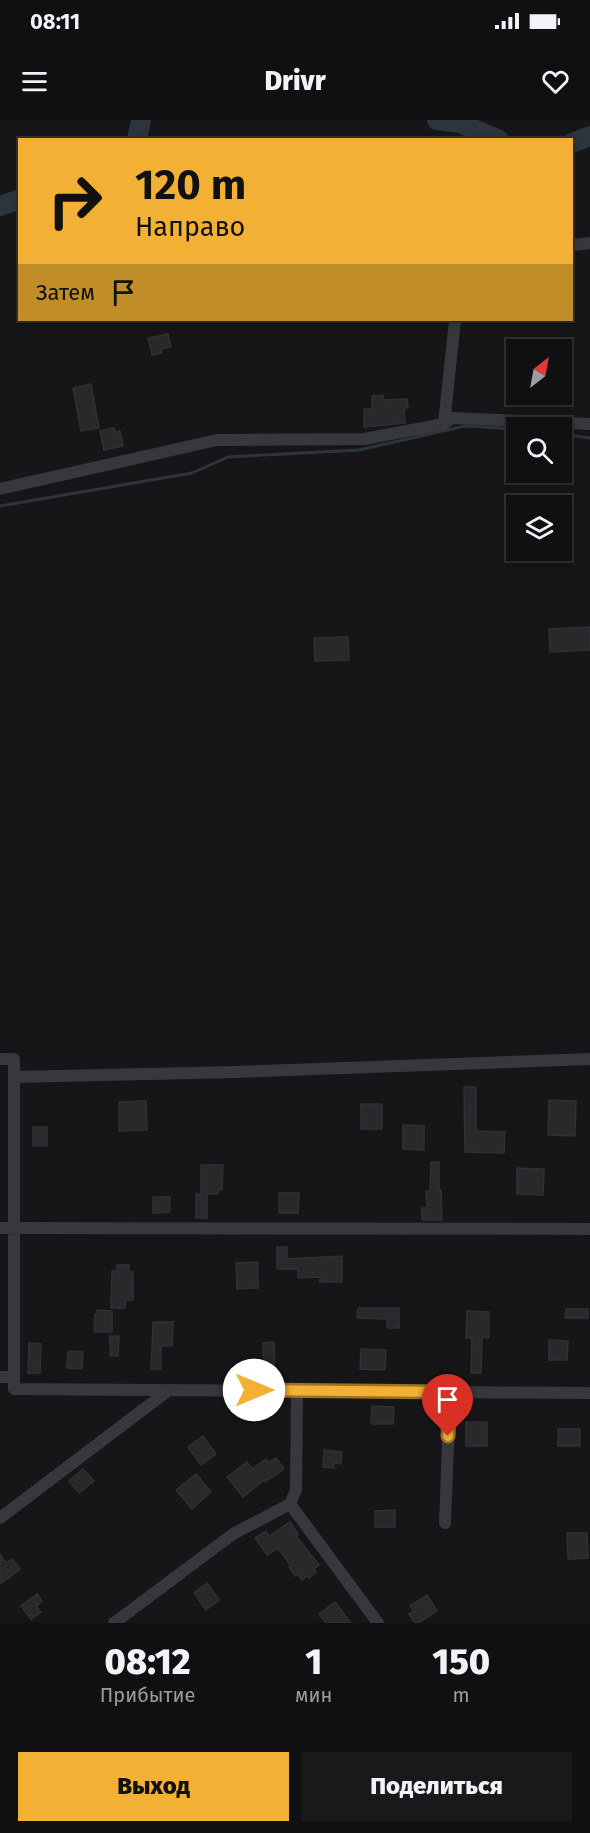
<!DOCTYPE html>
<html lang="ru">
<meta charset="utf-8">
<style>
:root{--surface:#101012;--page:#19191b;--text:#f1f3f6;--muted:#9c9d9f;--line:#303032;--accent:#f2b134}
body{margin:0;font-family:"Fira Sans",sans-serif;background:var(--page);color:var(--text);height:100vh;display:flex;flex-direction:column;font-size:22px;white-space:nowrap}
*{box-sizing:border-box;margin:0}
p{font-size:20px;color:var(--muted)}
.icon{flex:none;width:33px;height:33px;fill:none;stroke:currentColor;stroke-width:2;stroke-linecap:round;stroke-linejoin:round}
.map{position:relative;height:1503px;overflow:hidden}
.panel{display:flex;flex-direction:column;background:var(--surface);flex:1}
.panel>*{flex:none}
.hud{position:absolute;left:18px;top:18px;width:555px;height:183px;border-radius:0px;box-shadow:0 3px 9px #0003,0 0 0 2px var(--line);background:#f2b134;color:#111;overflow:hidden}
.needle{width:39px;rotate:31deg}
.fabs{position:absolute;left:506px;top:219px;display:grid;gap:12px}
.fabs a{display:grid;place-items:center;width:66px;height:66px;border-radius:0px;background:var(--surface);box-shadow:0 3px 9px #0003,0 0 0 2px var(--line);font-size:30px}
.pin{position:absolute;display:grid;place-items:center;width:51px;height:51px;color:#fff;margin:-62px -26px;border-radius:50% 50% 50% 0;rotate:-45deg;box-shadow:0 0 6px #0007}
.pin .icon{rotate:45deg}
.me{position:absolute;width:66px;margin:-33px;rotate:90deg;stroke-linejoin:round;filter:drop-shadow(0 0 4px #0008)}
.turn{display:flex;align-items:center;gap:21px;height:126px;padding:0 18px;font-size:27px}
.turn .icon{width:78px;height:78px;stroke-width:2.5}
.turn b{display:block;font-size:42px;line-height:51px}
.then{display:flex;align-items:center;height:57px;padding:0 18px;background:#0003;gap:12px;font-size:22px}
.eta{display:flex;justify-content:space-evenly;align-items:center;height:102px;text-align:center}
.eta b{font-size:36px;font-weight:800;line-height:42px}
.action{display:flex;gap:12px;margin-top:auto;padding:12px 18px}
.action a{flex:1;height:69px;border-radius:0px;background:var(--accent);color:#111;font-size:24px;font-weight:800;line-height:69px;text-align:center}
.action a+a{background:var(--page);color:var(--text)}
.status{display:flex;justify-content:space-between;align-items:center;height:42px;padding:0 30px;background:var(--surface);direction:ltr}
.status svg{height:16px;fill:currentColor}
header{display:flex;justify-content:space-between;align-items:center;height:78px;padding:0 18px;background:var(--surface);font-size:27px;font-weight:800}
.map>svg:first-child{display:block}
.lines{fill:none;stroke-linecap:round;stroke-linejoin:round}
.stream{stroke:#2c353c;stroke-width:3}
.river{stroke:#2c353c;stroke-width:20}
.building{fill:#29292c;stroke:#303034;stroke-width:1.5}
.street{stroke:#37383d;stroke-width:12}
.route-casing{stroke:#9d7322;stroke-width:15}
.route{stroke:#f2b134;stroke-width:10}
</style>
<div class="status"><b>08:11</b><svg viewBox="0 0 49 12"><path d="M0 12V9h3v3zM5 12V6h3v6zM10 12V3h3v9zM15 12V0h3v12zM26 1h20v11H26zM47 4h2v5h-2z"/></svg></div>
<header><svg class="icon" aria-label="menu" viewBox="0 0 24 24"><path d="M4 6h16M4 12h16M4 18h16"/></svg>Drivr<svg class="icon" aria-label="heart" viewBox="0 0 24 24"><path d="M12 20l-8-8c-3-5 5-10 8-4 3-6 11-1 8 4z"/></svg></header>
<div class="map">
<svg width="590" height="1503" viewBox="0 0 590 1503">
<rect width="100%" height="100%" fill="#161618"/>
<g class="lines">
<!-- stream -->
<path class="stream" d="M561 314 590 318
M0 386 192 353 228 337 359 330 465 306 516 309"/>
<!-- river -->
<path class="river" d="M437 0 460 3 499 20
M137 20 141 0
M572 23 590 16
M0 86 20 79"/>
</g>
<!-- building -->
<path class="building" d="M168 214 171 227 161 229 162 233 152 235 148 218Z
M91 264 99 308 81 311 73 268Z
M383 275V280L407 279 408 288H404L405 303 364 307V289H372V276Z
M114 308 115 312 120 311 123 326 104 330 100 311Z
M590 507V530L550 532 549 509Z
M348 517 349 540 315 541 314 518Z
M464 967H476V1011L505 1012 504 1033 465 1032Z
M549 980 576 981 575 1016 548 1015Z
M146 981 147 1010 119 1011V982Z
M361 984H382V1009H361Z
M403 1005 424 1006V1030L403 1029Z
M33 1007H47V1026H33Z
M431 1042H439V1071L441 1070 442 1100H422V1088H427L426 1071H430Z
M201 1045H223L222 1070H218V1074H207V1098H196V1074H201Z
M517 1048 544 1049 543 1075 517 1074Z
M279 1073H299L298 1093H279Z
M153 1077H170V1092L153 1093Z
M277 1127H287V1139L342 1136V1162H320V1157L298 1158V1149H277Z
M258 1142V1168L237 1169 236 1143Z
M117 1145H129L128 1152H133V1180H125V1188H111L112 1151H117Z
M358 1188H399V1208H387V1199L357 1198Z
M566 1189H588V1198H565Z
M97 1190 112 1191V1212H94L95 1194H97Z
M467 1191 489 1192V1218L482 1217 481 1253H471L472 1218H466Z
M153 1202H173L172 1226H161V1249H151Z
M110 1216H119L118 1236H110Z
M549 1220 568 1221 567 1240H549Z
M274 1222 275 1254H264L263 1223Z
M29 1223 41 1224 40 1253H28Z
M361 1229 386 1230 385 1250 360 1249Z
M68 1231 83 1232 82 1249 67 1248Z
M372 1286 394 1287 393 1304H371Z
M466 1302H487V1326H466Z
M558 1309H580V1326H558Z
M203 1316 216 1334 201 1345 188 1327Z
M324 1330 342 1332 341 1344 334 1343V1348L323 1347Z
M276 1338 284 1349 265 1362 264 1360 243 1377 227 1357 247 1342 252 1349 266 1339 269 1342Z
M83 1349 94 1361 79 1373 69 1361Z
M196 1354 211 1372 192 1389 176 1370Z
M395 1390V1407H375V1391Z
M290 1402 298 1414 296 1416 319 1445 314 1449 316 1452 309 1458 307 1456 302 1460 297 1454 295 1456 289 1447 291 1446 278 1428 267 1435 255 1418 266 1411 269 1416Z
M567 1413H587L588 1438 568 1439Z
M0 1434 6 1443 12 1439 20 1449 0 1464Z
M207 1463 219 1480 206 1490 194 1473Z
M37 1474 42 1481 36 1486 41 1492 31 1499 21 1486Z
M427 1475 437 1491 418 1503H415L409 1494 414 1491 410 1486Z
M335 1482 351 1503H326L319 1494Z"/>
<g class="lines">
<!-- street -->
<path class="street" d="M572 125 590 123
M444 304 455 200
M0 369 217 320 364 319 444 304 452 298 590 304
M0 939H14V1269L590 1273
M14 957 236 952 590 939
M0 1108 590 1109
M0 1257H14
M290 1384 378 1503
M0 1398 169 1270
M445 1403 450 1272
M114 1503 233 1414 290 1384 296 1370 297 1271"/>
</g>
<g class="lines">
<defs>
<path id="route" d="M254 1270 450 1272 448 1316"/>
</defs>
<!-- route casing -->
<use href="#route" class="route-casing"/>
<!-- route -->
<use href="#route" class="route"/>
</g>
</svg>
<div class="fabs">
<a><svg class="needle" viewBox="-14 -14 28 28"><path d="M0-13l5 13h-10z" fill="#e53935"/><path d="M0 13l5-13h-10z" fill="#9c9d9f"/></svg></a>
<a><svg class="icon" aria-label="search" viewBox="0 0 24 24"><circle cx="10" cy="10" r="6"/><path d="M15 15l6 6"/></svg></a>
<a><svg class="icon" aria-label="layers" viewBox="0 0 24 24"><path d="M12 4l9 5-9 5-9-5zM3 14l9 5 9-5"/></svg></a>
</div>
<div class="pin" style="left:448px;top:1316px;background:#d93025"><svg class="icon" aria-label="arrive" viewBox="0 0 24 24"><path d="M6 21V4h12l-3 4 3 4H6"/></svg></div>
<svg class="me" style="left:254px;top:1270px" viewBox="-20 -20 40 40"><circle r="19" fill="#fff"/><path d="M0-13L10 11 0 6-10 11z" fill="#f2b134"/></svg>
<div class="hud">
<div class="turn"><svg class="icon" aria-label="right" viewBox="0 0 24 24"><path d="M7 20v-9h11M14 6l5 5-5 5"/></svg><div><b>120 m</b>Направо</div></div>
<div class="then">Затем<svg class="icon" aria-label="arrive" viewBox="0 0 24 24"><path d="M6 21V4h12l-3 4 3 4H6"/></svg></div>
</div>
</div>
<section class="panel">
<div class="eta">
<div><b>08:12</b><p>Прибытие</p></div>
<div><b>1</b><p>мин</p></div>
<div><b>150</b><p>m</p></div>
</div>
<div class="action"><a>Выход</a><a>Поделиться</a></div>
</section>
